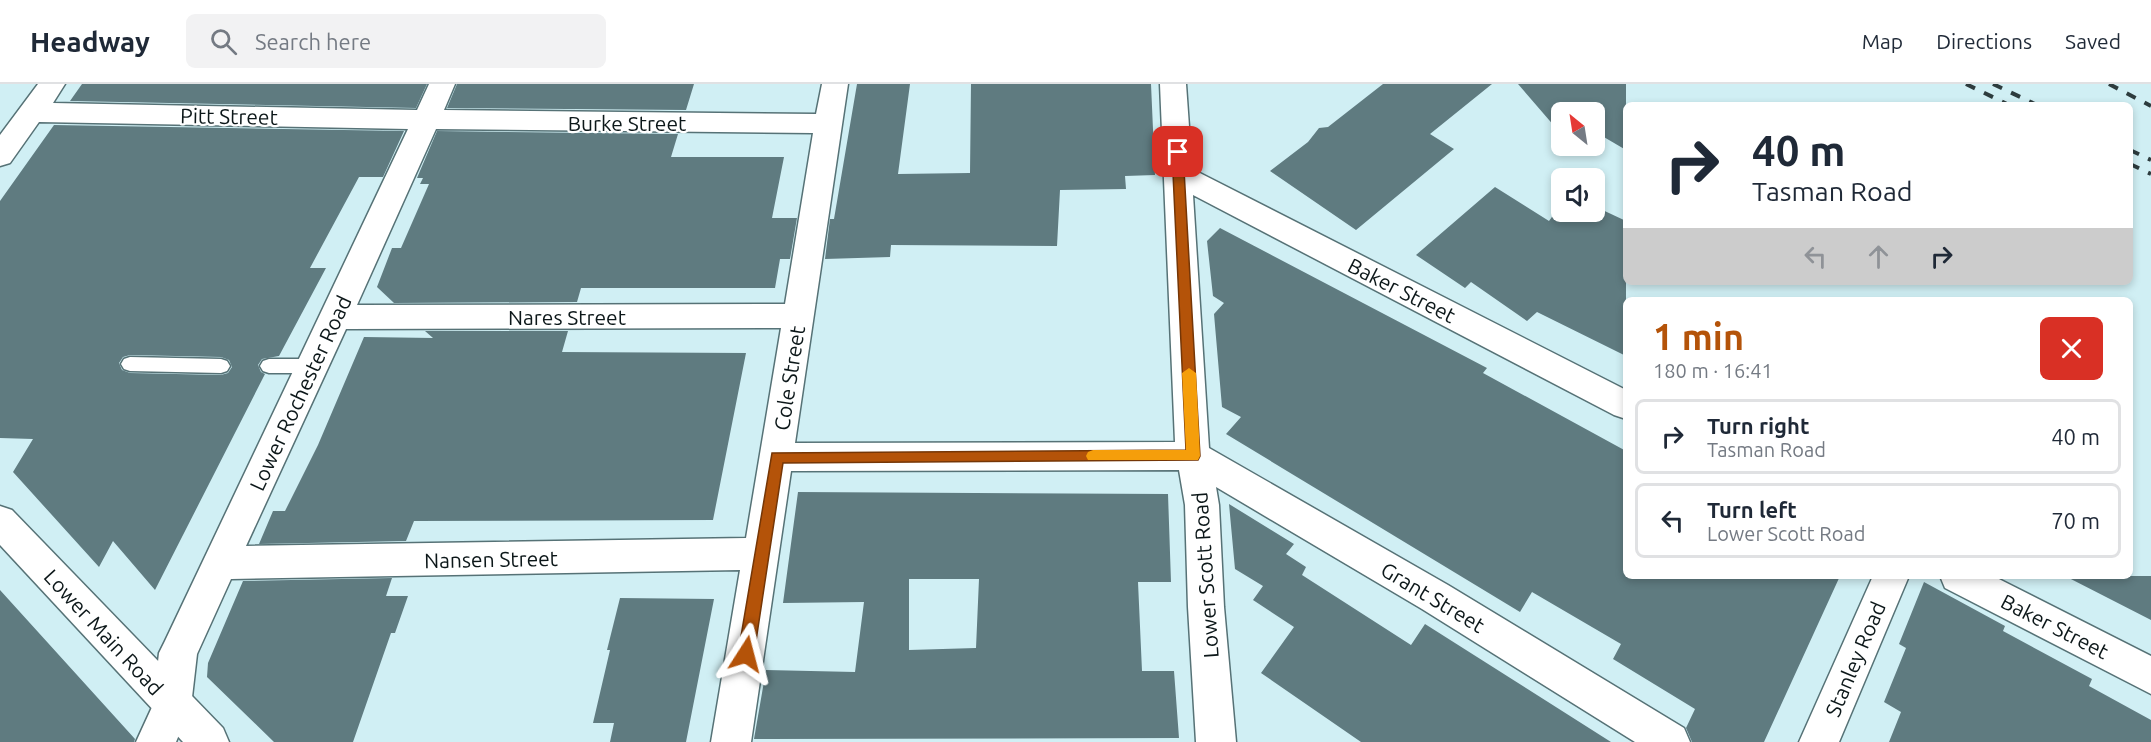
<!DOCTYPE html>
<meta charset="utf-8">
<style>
:root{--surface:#fff;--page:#f2f2f3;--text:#1f2937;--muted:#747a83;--line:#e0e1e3;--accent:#b45309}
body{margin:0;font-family:Ubuntu,sans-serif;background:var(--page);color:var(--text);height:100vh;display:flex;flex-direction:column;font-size:22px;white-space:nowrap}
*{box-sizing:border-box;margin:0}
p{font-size:20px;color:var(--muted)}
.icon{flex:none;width:33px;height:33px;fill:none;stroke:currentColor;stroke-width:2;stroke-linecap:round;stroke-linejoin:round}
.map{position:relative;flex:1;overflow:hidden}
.details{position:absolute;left:1623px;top:213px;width:510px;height:282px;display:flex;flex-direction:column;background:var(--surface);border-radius:9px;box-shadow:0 3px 9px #0003}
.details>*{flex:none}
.top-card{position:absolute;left:1623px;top:18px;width:510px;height:183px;border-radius:9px;box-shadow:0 3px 9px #0003;background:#fff;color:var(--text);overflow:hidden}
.needle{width:39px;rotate:330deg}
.controls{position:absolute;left:1551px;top:18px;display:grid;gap:12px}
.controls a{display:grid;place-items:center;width:54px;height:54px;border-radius:9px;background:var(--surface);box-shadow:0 3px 9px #0003;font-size:30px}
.pin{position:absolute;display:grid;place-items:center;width:51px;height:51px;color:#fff;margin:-26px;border-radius:12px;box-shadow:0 3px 9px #0006}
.me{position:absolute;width:66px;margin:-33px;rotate:9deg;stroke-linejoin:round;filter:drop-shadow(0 0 4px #0008)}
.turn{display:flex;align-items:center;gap:21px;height:126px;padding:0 30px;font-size:27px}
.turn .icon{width:78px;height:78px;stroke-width:2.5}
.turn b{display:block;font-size:42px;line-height:51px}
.lanes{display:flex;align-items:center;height:57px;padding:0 30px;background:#0003;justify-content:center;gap:30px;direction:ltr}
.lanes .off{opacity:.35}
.round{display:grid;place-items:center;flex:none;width:63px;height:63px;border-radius:9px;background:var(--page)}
.headline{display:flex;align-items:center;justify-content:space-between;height:102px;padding:0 30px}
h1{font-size:36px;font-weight:700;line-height:45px;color:var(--accent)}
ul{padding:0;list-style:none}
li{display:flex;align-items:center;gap:18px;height:75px;margin:0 12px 9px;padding:0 18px;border:3px solid var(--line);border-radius:9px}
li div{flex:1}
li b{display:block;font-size:22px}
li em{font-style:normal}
header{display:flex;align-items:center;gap:36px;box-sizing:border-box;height:84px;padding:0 30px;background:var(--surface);border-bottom:2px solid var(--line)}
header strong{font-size:28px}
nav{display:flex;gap:33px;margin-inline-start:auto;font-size:21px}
.search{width:420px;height:54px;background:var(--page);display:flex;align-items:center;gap:15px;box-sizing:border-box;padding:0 21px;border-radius:9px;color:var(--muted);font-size:22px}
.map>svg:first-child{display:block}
.building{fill:#5f7b80;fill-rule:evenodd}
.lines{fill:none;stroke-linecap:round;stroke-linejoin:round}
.lane-casing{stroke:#567276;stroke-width:3}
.street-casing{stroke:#567276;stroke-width:3}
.secondary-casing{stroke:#567276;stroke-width:3}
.lane{fill:#fff;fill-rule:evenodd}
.street{fill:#fff;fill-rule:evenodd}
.secondary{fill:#fff;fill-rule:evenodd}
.rail{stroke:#2d3c3e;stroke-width:4;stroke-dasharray:10 10;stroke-linecap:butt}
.route{fill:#b45309;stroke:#753606;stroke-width:1.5}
.slow{fill:#f59e0b}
.labels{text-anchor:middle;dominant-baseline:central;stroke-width:4.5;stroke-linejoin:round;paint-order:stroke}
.street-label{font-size:21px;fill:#0c1719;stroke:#fff}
</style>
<header>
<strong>Headway</strong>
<div class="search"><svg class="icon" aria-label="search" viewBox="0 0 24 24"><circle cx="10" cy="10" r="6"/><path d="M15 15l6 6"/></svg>Search here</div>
<nav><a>Map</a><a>Directions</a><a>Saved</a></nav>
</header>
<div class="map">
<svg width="2151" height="658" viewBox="0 0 2151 658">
<rect width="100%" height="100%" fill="#d0eff4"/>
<!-- building -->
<path class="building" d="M82 0H427L416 24 70 17Z
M457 0H694L686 26 447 24Z
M857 0H910L898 90 970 89 971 0H1151L1155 91 1125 92 1126 105 1060 106 1057 162 891 161 890 173 825 175 830 135H834Z
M1383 0H1492L1430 50 1454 65 1356 146 1270 87 1308 58 1319 44 1328 43Z
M1518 0H1626V66L1597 49 1594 51V28H1562V51Z
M54 41 404 47 383 93H359L310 184H326L279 272 262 275 258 281 261 288 265 290 155 506 113 457 99 483 13 388 33 355 0 354V117ZM130 271 221 273 229 276 232 283 228 289 221 291 130 289 122 286 119 279 123 273Z
M437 47 678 50 671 73H784L772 134H797L790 175H780L775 204H581L577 218 394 219 377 203 392 164H401L429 100H420L423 94H417Z
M1495 103 1549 137 1562 119V128H1594V122L1626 137V272L1537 228 1527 237 1471 198 1465 204 1416 171Z
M1220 144 1487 284 1483 289 1626 367V492H1840L1764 658H1692L1686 644 1695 625 1613 575 1621 560 1532 508 1520 528 1226 350 1241 333 1222 323 1214 230 1224 219 1213 212 1207 157Z
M425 247H568L562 268 746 269 713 436 414 437 406 457 259 460 273 427H285L318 361 364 253 433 254Z
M798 408 1168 410 1171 498H1138L1142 587H1174L1179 654 754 655 766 586 855 588 864 518 783 519ZM909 495H979L976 564 909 566Z
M1229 420 1294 460 1286 470 1306 483 1302 491 1411 561 1425 540 1611 658H1361L1261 589 1294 543 1253 516 1263 502 1235 485Z
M2065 492H2151V536Z
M392 494 386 512H408L395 549H391L353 658H274L207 593 208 579 243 497Z
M1924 498 2005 542 2003 547 2092 595 2089 602 2151 636V658H1889L1901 628 1884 618 1906 564 1899 560Z
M0 506 135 655 134 658H0Z
M620 514 714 515 686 658H610L614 639H593L610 566H607Z"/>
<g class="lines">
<defs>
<path id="lane" d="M130 273 221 275 227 277 230 282 227 287 221 289 130 287 124 285 121 280 124 275Z
M269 275H313L319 277 322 282 319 287 313 289H269L263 287 260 282 263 277Z"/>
<path id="street" d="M38 0H65L53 19 417 26 429 0H455L444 26 816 30 822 0H848L795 359 1175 358 1160 0H1186L1192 85 1626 306V335L1614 331 1193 111 1209 364 1448 501 1684 644 1690 658H1635L1422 525 1216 403 1219 421 1224 523 1236 658H1196L1188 523 1185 421 1179 386 791 387 751 658H711L740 486 231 495 197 570 191 622 176 658H136L153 621 159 569 165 557 408 45 39 38 10 79 0 82V51ZM436 45 813 49 785 220 357 221ZM781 244 746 454 246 462 346 245Z
M1873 492H1909L1839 658H1799Z
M1940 492H1993L2151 572V610L1945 504Z"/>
<path id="secondary" d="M0 422 12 426 223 644 229 658H183L0 461Z"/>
</defs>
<!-- lane casing -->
<use href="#lane" class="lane-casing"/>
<!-- street casing -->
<use href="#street" class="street-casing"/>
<!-- secondary casing -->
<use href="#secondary" class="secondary-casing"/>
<!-- lane -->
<use href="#lane" class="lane"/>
<!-- street -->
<use href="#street" class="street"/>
<!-- secondary -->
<use href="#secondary" class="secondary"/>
<!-- rail -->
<path class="rail" d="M1966 0 2009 21
M1993 0 2037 21
M2109 0 2151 22
M2130 66 2151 76
M2130 80 2151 90"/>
</g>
<!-- route -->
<path class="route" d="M1178 64 1183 68 1200 372 1198 376 783 379 754 570 751 575 746 577 740 575 738 570 772 369 1186 366 1172 68Z"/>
<!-- slow -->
<path class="slow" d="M1189 284 1196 289 1200 372 1198 376H1088L1086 372 1088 368 1093 366H1186L1182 289Z"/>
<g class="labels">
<!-- street labels -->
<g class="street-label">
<text transform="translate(229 32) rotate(1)">Pitt Street</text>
<text x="627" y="39">Burke Street</text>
<text transform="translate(1402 206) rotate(27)">Baker Street</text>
<text x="567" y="233">Nares Street</text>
<text transform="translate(789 294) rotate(-81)">Cole Street</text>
<text transform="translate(300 309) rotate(-65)">Lower Rochester Road</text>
<text transform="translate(491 475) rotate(-1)">Nansen Street</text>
<text transform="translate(1205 491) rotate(-94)">Lower Scott Road</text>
<text transform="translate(1433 513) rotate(31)">Grant Street</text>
<text transform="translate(2055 542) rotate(27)">Baker Street</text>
<text transform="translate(104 548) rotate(47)">Lower Main Road</text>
<text transform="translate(1855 575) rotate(-67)">Stanley Road</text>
</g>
</g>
</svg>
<div class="controls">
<a><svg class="needle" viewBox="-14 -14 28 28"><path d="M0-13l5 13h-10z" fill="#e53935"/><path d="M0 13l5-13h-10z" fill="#747a83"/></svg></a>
<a><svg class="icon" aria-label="sound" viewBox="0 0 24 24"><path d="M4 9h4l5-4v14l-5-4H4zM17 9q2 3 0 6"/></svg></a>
</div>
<div class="pin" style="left:1178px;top:68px;background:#d93025"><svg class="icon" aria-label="arrive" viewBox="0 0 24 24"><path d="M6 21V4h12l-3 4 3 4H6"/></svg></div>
<svg class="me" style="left:746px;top:570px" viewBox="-20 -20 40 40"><path d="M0-17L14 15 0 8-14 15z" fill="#b45309" stroke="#fff" stroke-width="4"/></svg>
<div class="top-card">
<div class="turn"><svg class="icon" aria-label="right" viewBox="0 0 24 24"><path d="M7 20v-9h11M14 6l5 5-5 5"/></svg><div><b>40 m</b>Tasman Road</div></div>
<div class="lanes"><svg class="icon off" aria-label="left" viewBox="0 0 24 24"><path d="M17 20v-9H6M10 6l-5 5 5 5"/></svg><svg class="icon off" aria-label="ahead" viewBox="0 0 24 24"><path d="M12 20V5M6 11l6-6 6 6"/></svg><svg class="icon" aria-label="right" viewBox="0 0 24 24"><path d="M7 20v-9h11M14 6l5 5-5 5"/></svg></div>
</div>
<section class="details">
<div class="headline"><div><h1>1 min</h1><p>180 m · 16:41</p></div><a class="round" style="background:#d93025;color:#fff"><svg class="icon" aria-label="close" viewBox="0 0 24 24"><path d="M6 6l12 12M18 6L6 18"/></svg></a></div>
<ul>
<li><svg class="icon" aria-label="right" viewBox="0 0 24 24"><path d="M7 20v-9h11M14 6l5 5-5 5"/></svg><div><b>Turn right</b><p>Tasman Road</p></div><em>40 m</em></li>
<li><svg class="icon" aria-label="left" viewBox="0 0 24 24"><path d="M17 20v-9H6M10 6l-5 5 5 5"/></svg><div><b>Turn left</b><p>Lower Scott Road</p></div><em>70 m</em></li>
</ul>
</section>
</div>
